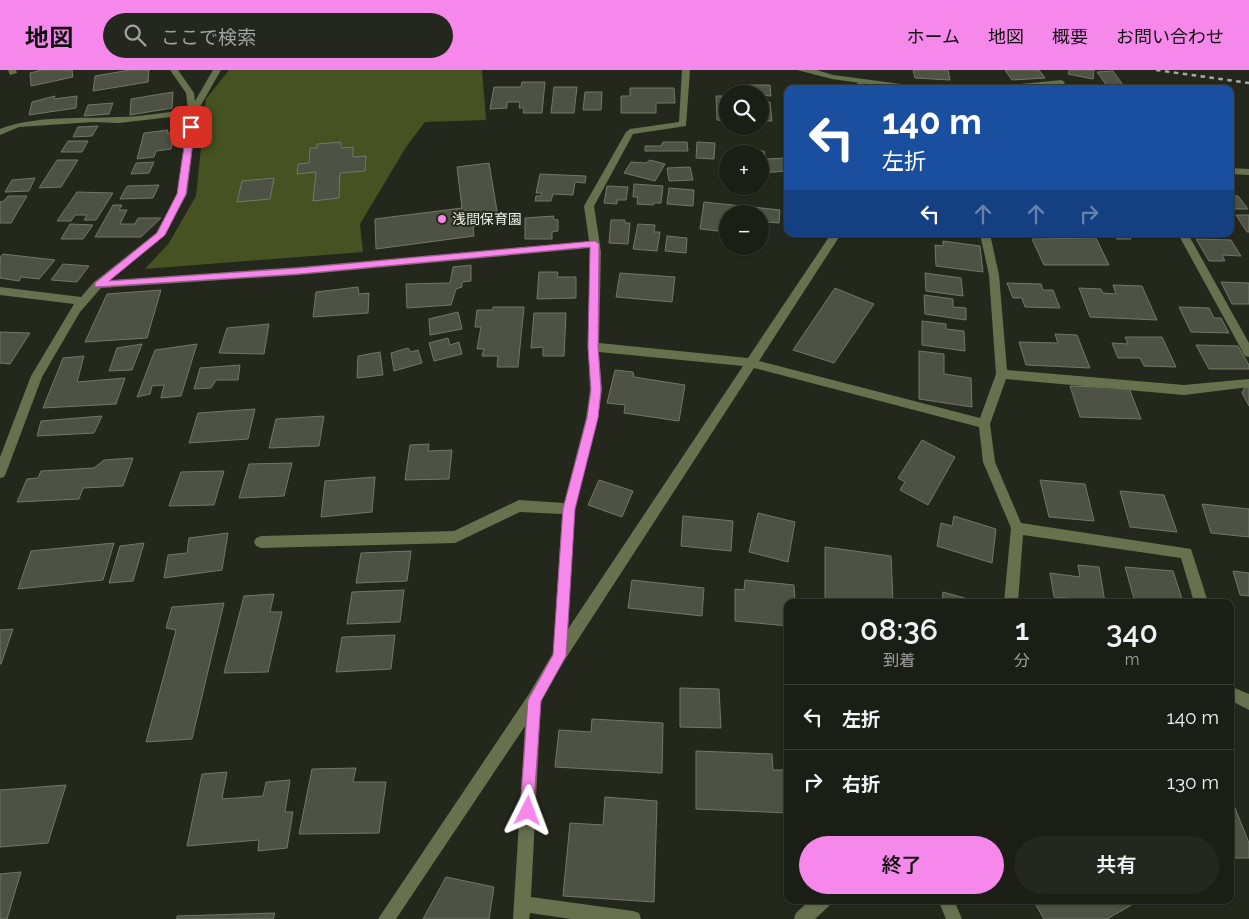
<!DOCTYPE html>
<html lang="ja">
<meta charset="utf-8">
<style>
:root{--surface:#1b1e15;--page:#24271e;--text:#f1f3f6;--muted:#a0a2a0;--line:#393c34;--accent:#f788eb}
body{margin:0;font-family:Raleway,"Noto Sans JP",sans-serif;background:var(--page);color:var(--text);height:100vh;display:flex;flex-direction:column;font-size:19px;white-space:nowrap}
*{box-sizing:border-box;margin:0}
p{font-size:16px;color:var(--muted)}
.icon{flex:none;width:28px;height:28px;fill:none;stroke:currentColor;stroke-width:2;stroke-linecap:round;stroke-linejoin:round}
.map{position:relative;flex:1;overflow:hidden}
.drawer{position:absolute;left:784px;top:529px;width:450px;height:305px;display:flex;flex-direction:column;background:var(--surface);border-radius:10px;box-shadow:0 1px 4px #0004,0 0 0 1px var(--line)}
.drawer>*{flex:none}
.guide{position:absolute;left:784px;top:15px;width:450px;height:152px;border-radius:10px;box-shadow:0 1px 4px #0004,0 0 0 1px var(--line);background:#1a4fa0;color:#fff;overflow:hidden}
.controls{position:absolute;left:719px;top:15px;display:grid;gap:10px}
.controls a{display:grid;place-items:center;width:50px;height:50px;border-radius:50%;background:var(--surface);box-shadow:0 1px 4px #0004,0 0 0 1px var(--line);font-size:25px}
.pin{position:absolute;display:grid;place-items:center;width:42px;height:42px;color:#fff;margin:-21px;border-radius:10px;box-shadow:0 2px 8px #0006}
.me{position:absolute;width:55px;margin:-28px;rotate:3deg;stroke-linejoin:round;filter:drop-shadow(0 0 4px #0008)}
.turn{display:flex;align-items:center;gap:18px;height:105px;padding:0 15px;font-size:22px}
.turn .icon{width:65px;height:65px;stroke-width:2.5}
.turn b{display:block;font-size:35px;line-height:42px}
.lanes{display:flex;align-items:center;height:48px;padding:0 15px;background:#0003;justify-content:center;gap:25px;direction:ltr}
.lanes .off{opacity:.35}
.eta{display:flex;justify-content:space-evenly;align-items:center;height:85px;text-align:center}
.eta b{font-size:30px;font-weight:600;line-height:35px}
.button{display:flex;gap:10px;margin-top:auto;padding:10px 15px}
.button a{flex:1;height:58px;border-radius:30px;background:var(--accent);color:#111;font-size:20px;font-weight:600;line-height:58px;text-align:center}
.button a+a{background:var(--page);color:var(--text)}
ul{padding:0;list-style:none}
li{display:flex;align-items:center;gap:15px;height:65px;padding:0 15px;border-top:1px solid var(--line)}
li div{flex:1}
li b{display:block;font-size:19px}
li em{font-style:normal}
header{display:flex;align-items:center;gap:30px;box-sizing:border-box;height:70px;padding:0 25px;background:var(--accent);color:#111}
header strong{font-size:24px}
nav{display:flex;gap:28px;margin-inline-start:auto;font-size:18px}
.search{width:350px;height:45px;background:var(--page);display:flex;align-items:center;gap:12px;box-sizing:border-box;padding:0 18px;border-radius:28px;color:var(--muted);font-size:19px}
.map>svg:first-child{display:block}
.green{fill:#465222}
.building{fill:#4e5245;stroke:#737769}
.lines{fill:none;stroke-linecap:round;stroke-linejoin:round}
.minor{fill:#67714e;fill-rule:evenodd}
.rail{stroke:#a7aba1;stroke-width:2.5;stroke-dasharray:4.5 4.5;stroke-linecap:butt}
.route{fill:#f788eb;stroke:#a15899}
.poi-dot{fill:#f788eb;stroke:#24281c;stroke-width:2}
.labels{text-anchor:middle;dominant-baseline:central;stroke-width:4;stroke-linejoin:round;paint-order:stroke}
.far-poi-label{font-size:14px;fill:#eff2ea;stroke:#24281c;text-anchor:start}
</style>
<header>
<strong>地図</strong>
<div class="search"><svg class="icon" aria-label="search" viewBox="0 0 24 24"><circle cx="10" cy="10" r="6"/><path d="M15 15l6 6"/></svg>ここで検索</div>
<nav><a>ホーム</a><a>地図</a><a>概要</a><a>お問い合わせ</a></nav>
</header>
<div class="map">
<svg width="1249" height="849" viewBox="0 0 1249 849">
<rect width="100%" height="100%" fill="#24281c"/>
<!-- green -->
<path class="green" d="M229 0H482L486 50 425 52 406 77 360 154 363 182 145 199 169 173 196 126 206 29Z"/>
<!-- building -->
<path class="building" d="M42 0H72L73 7 31 16 30 3Z
M130 0H149L148 12 93 21 95 6Z
M913 0H948L950 10 915 8Z
M1005 0H1039L1045 8 1012 10Z
M1069 0H1094L1093 9 1068 4Z
M1113 1 1123 15 1107 16 1097 2Z
M522 12H545L542 43H523L524 38H519L520 32H507V38L490 39 494 17H521Z
M858 13 890 19H856Z
M748 15H770L771 26 749 24Z
M554 17H577L574 43H551Z
M630 18H674L675 33H656V43H621V26H630Z
M173 22 172 38 130 45 131 29Z
M585 22H602L601 40H583Z
M55 26 54 29 77 26 76 38 29 45 32 32Z
M716 26H728V51L717 50Z
M760 32H770L772 51H760Z
M113 33 109 44 84 46 88 35Z
M98 56 92 66 73 67 78 57Z
M168 60 167 63 175 62 171 79 156 81 154 87 137 89 144 63Z
M68 71H88L82 82H61Z
M341 72V78L353 77V87L366 86 365 101 340 103 339 128 313 131 316 102 297 104 298 94 309 93 310 78H317V74Z
M663 72H687L688 81H645V76H661Z
M697 72 715 73 714 89 696 88Z
M764 81 766 89 788 88V101L760 103V84H736L735 82Z
M57 90H78L61 117 39 118Z
M650 90 665 94 655 111 624 103 631 92 646 93Z
M154 92 149 103 131 104 136 93Z
M489 93 499 153 473 157 474 166 376 179 375 149 462 138 457 97Z
M690 97 693 110 669 111 667 98Z
M540 104 586 106 585 113 575 112 573 125 553 124 551 131H535L536 126H541L542 123H536Z
M35 108 29 121 5 122 12 110Z
M274 108 270 129 237 132 242 111Z
M634 114 663 116 661 133H654L653 135 637 134 638 127H633Z
M159 115 153 128 120 129 127 116Z
M607 116 628 117 626 130H617V134L604 133Z
M669 118 694 120 693 136 667 134Z
M77 122 113 123 96 150H84L87 145H75L71 151H57Z
M8 126H27L11 153H0V132L4 131Z
M1230 126H1238L1248 139H1233L1230 135Z
M704 132 780 140 779 153 767 152 766 166H760V144H728V162L700 159Z
M113 135H122L119 140H127L120 154H135L138 148H161L141 167H95Z
M1236 145H1249V162H1247Z
M554 146 553 149 558 150V161L552 162V169H525V148Z
M611 150H625V153H630L628 174 609 173Z
M70 154 93 155 83 169H61Z
M638 154 655 155 654 162H660L657 181 633 179Z
M1114 164H1168H1129L1131 169H1117Z
M667 166 687 168 686 183 665 181Z
M1096 168 1109 195H1044L1032 169Z
M1196 169 1231 170 1241 186 1222 185 1225 191H1209Z
M943 171 980 176 983 202 936 196 935 175 943 176Z
M3 184 55 190 39 209 21 207 19 211 0 208V187Z
M63 194 89 196 77 212 51 210Z
M471 195V211L462 212V217L456 219 451 235 407 238 406 214 450 213 453 197Z
M539 202H558L557 207H576V228L537 229Z
M620 203 675 207 672 232 616 227Z
M925 203 961 208 963 226 926 221Z
M1221 212 1249 213V234H1232Z
M1007 213 1041 214 1043 220H1053L1060 238 1025 237 1022 228H1013Z
M1113 215 1142 216 1157 250 1090 247 1079 218 1101 219 1103 223 1116 224Z
M358 217 359 224 369 223 368 243 313 247 316 222Z
M835 218 874 234 834 293 793 280Z
M161 220 147 268 85 272 107 224Z
M924 225 953 229V237L966 238V250L925 244Z
M493 237H524L518 297H497L498 286H482L484 279H477L481 257H475L477 240H493Z
M1179 237 1209 238 1214 248H1221L1229 263 1191 262Z
M458 242 462 259 430 265 429 249Z
M534 243H566L564 286H543V277L531 278Z
M922 251 946 254V259L964 261 965 281 922 275Z
M269 254 264 284 219 283 227 258Z
M0 262 30 263 10 294 0 293Z
M1055 264 1077 265 1090 298 1026 295 1019 272 1058 273Z
M1125 267H1162L1176 297 1144 296 1140 288H1118L1112 273 1128 274Z
M448 268 450 275 459 272 462 284 434 291 429 273Z
M142 274 132 300 109 301 117 278Z
M197 274 181 326 161 328 164 315 152 316 150 324 137 327 155 280Z
M1196 275 1238 276 1249 295V299H1209Z
M408 278 411 282 418 280 422 293 394 301 391 283Z
M919 281 944 284V304L971 308 972 337 919 329Z
M380 282 383 305 357 308 358 286Z
M84 286 77 312 125 308 116 334 43 338 63 288Z
M240 295 238 310H216L211 318 194 319 200 298Z
M615 300 633 302 634 307 685 315 679 351 624 343 625 335 607 333Z
M1070 316 1129 318 1141 349 1080 347Z
M1245 317H1249V336L1242 323Z
M255 339 248 369 189 373 198 343Z
M102 346 94 363 37 366 41 351Z
M324 346 319 376 269 378 276 349Z
M922 370 955 387 928 435 900 420 905 412 898 408Z
M429 374 428 381 452 380 449 409 405 410 410 375Z
M133 388 123 416 83 418 79 429 17 432 27 409 38 408 41 401 94 398 104 390Z
M292 393 284 426 239 428 249 394Z
M224 401 214 435 169 436 181 402Z
M375 407 372 442 321 447 325 411Z
M599 410 633 421 622 447 588 435Z
M1040 410 1085 414 1094 451 1049 447Z
M1120 421 1164 425 1177 462 1130 457Z
M1202 434 1249 439V467L1211 463Z
M758 443 795 452 788 492 749 482Z
M683 446 733 451 731 481 681 476Z
M954 446 996 459 992 493 937 476 941 453 952 456Z
M228 463 222 500 164 508 168 485 187 483 189 468Z
M114 473 103 510 18 519 31 481Z
M144 473 133 511 109 513 120 476Z
M825 477 891 486 893 532H825Z
M411 481 407 511 356 513 361 483Z
M1078 495 1099 497 1105 532 1054 527 1050 503 1080 507Z
M1125 497 1173 501 1183 532H1135Z
M1233 501 1249 503V526L1240 525Z
M632 510 704 518 702 546 628 538Z
M745 510 794 515 795 532H788V556L735 551V519L744 520Z
M404 520 400 552 347 554 352 522Z
M943 522 975 531V532H942Z
M274 524 270 542H282L268 602 224 603 244 526Z
M224 533 192 669 146 672 176 560 166 558 172 537Z
M13 559 1 594H0V560Z
M395 565 391 599 336 602 342 567Z
M680 618 719 619 721 658 680 657Z
M592 649 663 653 662 703 555 697 559 660 591 662Z
M696 681 772 684 773 700H788V743L696 739Z
M356 698 353 712H386L379 763 299 764 312 699Z
M227 702 222 729 263 726 266 712 290 710 285 742H293L287 778 258 781 259 770 187 776 202 704Z
M66 715 48 773 0 777V720Z
M605 727 657 731 654 832 563 826 570 753 603 755Z
M1231 728 1249 773V788H1230Z
M21 802 7 849H0V804Z
M446 807 494 817 489 849H423Z
M1033 830H1140L1107 849H1044Z
M275 843 273 849H177V846Z"/>
<g class="lines">
<!-- minor -->
<path class="minor" d="M8 0H16L17 3 10 5Z
M170 0H178L194 23 195 31 213 0H221L197 42 187 124 163 167 110 210 299 197 589 171 584 136 626 62 630 59 679 52 682 0H690L686 56 633 64 594 136 601 182 599 273 748 288 831 164H841L759 291 980 348 996 304 989 205 980 164H990L999 205 1007 300 1184 315 1249 309V317L1184 325 1006 309 990 354 995 392 1021 453 1191 479 1208 532H1194L1181 488 1023 465 1018 532H1004L1011 458 983 392 979 357 754 298 564 591 541 631 531 827 633 841 639 843 641 849H571L530 843 529 849H513L525 656 396 849H378L529 624 553 583 562 444 520 442 455 473 261 478 256 476 254 472 256 468 261 466 454 461 519 430 564 433 586 348 590 320 588 277 590 178 299 205 101 218 80 242 42 307 6 403 4 407 0 408V387L31 306 74 234 0 225V217L81 227 94 212 156 163 177 124 188 45 119 53 93 52 19 57 0 65V59C37 45 80 49 119 47 142 47 165 42 188 40L186 23ZM599 282 743 296 568 559 575 439 598 348 602 320Z
M797 0H817L833 5 924 17 928 19H903L832 9Z
M1061 10 1065 12 1064 14 1019 19H988L992 17Z
M1230 98 1249 99V105L1230 104Z
M1178 164H1188L1249 273V287L1245 286Z
M1230 616 1249 624V640L1230 630Z
M810 830H831L829 836 815 849H794L796 843Z
M938 830H954L962 849H946Z"/>
<!-- rail -->
<path class="rail" d="M1156 0 1249 13"/>
</g>
<!-- route -->
<path class="route" d="M191 54 195 57 186 124 165 165 109 211 299 198 595 171 599 174 598 277 601 320 598 348 575 439 566 586 541 631 533 746 528 748 523 746 520 741 528 630 553 585 563 439 587 348 591 320 588 277 590 177 299 204 95 217V213L157 163 177 124 187 57Z"/>
<!-- markers -->
<circle class="poi-dot" cx="442" cy="149" r="5"/>
<g class="labels">
<!-- far-poi labels -->
<g class="far-poi-label">
<text x="452" y="149">浅間保育園</text>
</g>
</g>
</svg>
<div class="controls">
<a><svg class="icon" aria-label="search" viewBox="0 0 24 24"><circle cx="10" cy="10" r="6"/><path d="M15 15l6 6"/></svg></a>
<a>+</a>
<a>−</a>
</div>
<div class="pin" style="left:191px;top:57px;background:#d93025"><svg class="icon" aria-label="arrive" viewBox="0 0 24 24"><path d="M6 21V4h12l-3 4 3 4H6"/></svg></div>
<svg class="me" style="left:528px;top:741px" viewBox="-20 -20 40 40"><path d="M0-17L14 15 0 8-14 15z" fill="#f788eb" stroke="#fff" stroke-width="4"/></svg>
<div class="guide">
<div class="turn"><svg class="icon" aria-label="left" viewBox="0 0 24 24"><path d="M17 20v-9H6M10 6l-5 5 5 5"/></svg><div><b>140 m</b>左折</div></div>
<div class="lanes"><svg class="icon" aria-label="left" viewBox="0 0 24 24"><path d="M17 20v-9H6M10 6l-5 5 5 5"/></svg><svg class="icon off" aria-label="ahead" viewBox="0 0 24 24"><path d="M12 20V5M6 11l6-6 6 6"/></svg><svg class="icon off" aria-label="ahead" viewBox="0 0 24 24"><path d="M12 20V5M6 11l6-6 6 6"/></svg><svg class="icon off" aria-label="right" viewBox="0 0 24 24"><path d="M7 20v-9h11M14 6l5 5-5 5"/></svg></div>
</div>
<section class="drawer">
<div class="eta">
<div><b>08:36</b><p>到着</p></div>
<div><b>1</b><p>分</p></div>
<div><b>340</b><p>m</p></div>
</div>
<ul>
<li><svg class="icon" aria-label="left" viewBox="0 0 24 24"><path d="M17 20v-9H6M10 6l-5 5 5 5"/></svg><div><b>左折</b></div><em>140 m</em></li>
<li><svg class="icon" aria-label="right" viewBox="0 0 24 24"><path d="M7 20v-9h11M14 6l5 5-5 5"/></svg><div><b>右折</b></div><em>130 m</em></li>
</ul>
<div class="button"><a>終了</a><a>共有</a></div>
</section>
</div>
